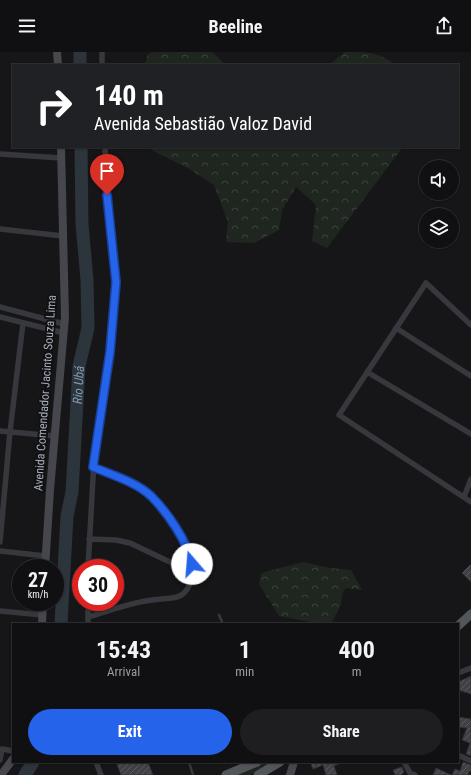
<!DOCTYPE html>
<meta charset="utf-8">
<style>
:root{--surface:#101012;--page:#1e1e20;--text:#f1f3f6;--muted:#9c9d9f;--line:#303032;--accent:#2563eb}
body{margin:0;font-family:"Roboto Condensed",sans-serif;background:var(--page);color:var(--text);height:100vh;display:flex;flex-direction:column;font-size:15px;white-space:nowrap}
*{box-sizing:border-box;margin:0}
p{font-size:13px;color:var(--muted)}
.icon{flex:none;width:22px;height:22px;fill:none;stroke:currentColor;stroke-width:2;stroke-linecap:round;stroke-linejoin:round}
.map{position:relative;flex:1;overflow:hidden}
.side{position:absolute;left:12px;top:571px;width:447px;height:140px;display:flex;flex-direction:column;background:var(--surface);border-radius:0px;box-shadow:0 1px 3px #0004,0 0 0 1px var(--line)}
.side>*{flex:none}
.hud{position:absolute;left:12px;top:12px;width:447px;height:84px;border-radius:0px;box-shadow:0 1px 3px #0004,0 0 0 1px var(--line);background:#202124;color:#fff;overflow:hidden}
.fabs{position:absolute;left:419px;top:108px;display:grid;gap:8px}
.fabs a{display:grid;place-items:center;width:40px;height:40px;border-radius:50%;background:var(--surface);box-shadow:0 1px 3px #0004,0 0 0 1px var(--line);font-size:20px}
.speed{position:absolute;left:12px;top:507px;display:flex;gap:8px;font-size:20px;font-weight:700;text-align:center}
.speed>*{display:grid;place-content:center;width:52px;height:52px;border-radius:50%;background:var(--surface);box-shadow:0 1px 3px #0004,0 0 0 1px var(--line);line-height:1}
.speed small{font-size:10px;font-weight:400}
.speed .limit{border:6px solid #d22;background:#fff;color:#111}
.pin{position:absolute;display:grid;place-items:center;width:34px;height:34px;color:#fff;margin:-41px -17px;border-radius:50% 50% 50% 0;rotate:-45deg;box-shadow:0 0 4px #0007}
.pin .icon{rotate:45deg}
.me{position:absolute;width:44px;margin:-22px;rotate:342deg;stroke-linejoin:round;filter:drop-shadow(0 0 3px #0008)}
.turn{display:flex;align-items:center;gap:14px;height:84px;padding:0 16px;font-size:18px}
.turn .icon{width:52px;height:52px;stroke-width:2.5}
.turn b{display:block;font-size:28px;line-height:34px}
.eta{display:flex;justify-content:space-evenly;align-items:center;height:68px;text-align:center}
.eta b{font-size:24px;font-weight:700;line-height:28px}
.cta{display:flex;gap:8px;margin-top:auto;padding:8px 16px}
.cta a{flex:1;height:46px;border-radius:24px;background:var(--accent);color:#fff;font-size:16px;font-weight:700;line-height:46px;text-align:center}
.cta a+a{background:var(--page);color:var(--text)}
header{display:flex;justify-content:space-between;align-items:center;height:52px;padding:0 16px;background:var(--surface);font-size:18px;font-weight:700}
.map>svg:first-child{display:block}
.forest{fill:url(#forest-crowns)}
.garden{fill:#1e261f}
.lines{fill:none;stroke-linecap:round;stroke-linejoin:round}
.river{stroke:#2c353c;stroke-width:13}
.building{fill:url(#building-hatch);stroke:#303034}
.lane{stroke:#37383d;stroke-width:2.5}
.street{stroke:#37383d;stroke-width:5.5}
.secondary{stroke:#45474d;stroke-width:8}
.primary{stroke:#53555c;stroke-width:9}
.route-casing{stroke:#184099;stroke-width:10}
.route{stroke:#2563eb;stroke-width:7}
.labels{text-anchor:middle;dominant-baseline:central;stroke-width:4;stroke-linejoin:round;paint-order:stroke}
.street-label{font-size:12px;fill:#a8adb8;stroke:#111113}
.water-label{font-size:13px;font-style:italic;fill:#7f9bb3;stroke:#111113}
</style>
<header><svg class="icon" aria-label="menu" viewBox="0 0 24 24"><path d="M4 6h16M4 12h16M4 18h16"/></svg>Beeline<svg class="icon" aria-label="share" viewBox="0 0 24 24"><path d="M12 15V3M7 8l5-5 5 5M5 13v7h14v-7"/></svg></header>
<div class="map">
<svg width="471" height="723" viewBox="0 0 471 723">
<defs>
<pattern id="forest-crowns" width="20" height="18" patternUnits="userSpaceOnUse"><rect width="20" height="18" fill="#1e261f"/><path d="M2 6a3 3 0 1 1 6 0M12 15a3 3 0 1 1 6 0" fill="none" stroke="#3c433d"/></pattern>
<pattern id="building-hatch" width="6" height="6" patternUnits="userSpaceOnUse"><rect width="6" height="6" fill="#404145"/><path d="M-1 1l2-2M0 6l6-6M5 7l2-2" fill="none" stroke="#595a5e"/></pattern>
</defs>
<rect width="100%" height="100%" fill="#161618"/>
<!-- forest -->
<path class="forest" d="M152 0H212L223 10 222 13H145L148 2Z
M345 0C367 0 379 0 396 13H329Z
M149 95H403L327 196 312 189 316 153 296 135 282 158 279 178 254 191 226 190 228 170 214 133 186 115 153 99Z
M303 510 330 516 351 518 362 538 346 536 342 542 341 553 331 572H320L279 564 259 532 261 521Z"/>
<!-- garden -->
<path class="garden" d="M264 710H275L250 723H234Z"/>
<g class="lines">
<!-- river -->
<g class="river">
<path d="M80 0V13"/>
<path id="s1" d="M61 572 67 464 72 440 79 314 88 276 87 228 82 172 81 95"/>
<path d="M25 723 33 710"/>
</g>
</g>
<!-- building -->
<path class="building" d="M471 512V530L462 521Z
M471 624V642L458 638V630Z
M458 665 471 667V704L466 702 470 691 462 688 467 676 458 675Z
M116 710H148L153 723H121Z
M310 710H344L334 714 337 723H326L323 713 313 717Z
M463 710 471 713V720L469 719 468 722 470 723H452L455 717 460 719Z
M402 715 404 720 401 723H395L393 718Z
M436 716 451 723H433Z"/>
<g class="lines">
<!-- lane -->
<path class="lane" d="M219 563 223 572
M189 710 193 723"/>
<!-- street -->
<path class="street" d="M102 0V13
M0 102 61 106
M0 177 63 184
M0 255 64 272
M0 265 64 281
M471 273 426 231 339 363 471 450
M396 276 471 324
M367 320 471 382
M0 379 55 384
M464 445 471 427
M89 487 116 488 130 491 172 511 192 517
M0 490 10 380 23 271
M0 499 46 504
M88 516 94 408 110 300 116 230 107 159 105 95
M0 559 43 563
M88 565C112 558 135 549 161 547 169 546 178 547 184 541 194 532 194 509 189 498 183 485 161 453 150 444 134 430 112 423 93 415
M88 572V550
M458 621 471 616
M458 703 471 709
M0 708 2 697 13 699
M96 710 101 723
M404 710 410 721 415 723"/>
<!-- secondary -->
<path class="secondary" d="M57 0 58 13
M45 516 50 438 65 265 61 95
M42 572 43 550
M1 723 13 707
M290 723 294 710"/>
<!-- primary -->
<path class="primary" d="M458 574 471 562
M226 723 257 710
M258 723 280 710"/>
</g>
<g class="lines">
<defs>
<path id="route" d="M107 143 116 230 110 300 93 415C112 423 136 430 151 444 167 460 188 490 192 512"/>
</defs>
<!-- route casing -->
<use href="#route" class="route-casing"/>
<!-- route -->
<use href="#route" class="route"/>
</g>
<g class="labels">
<!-- street labels -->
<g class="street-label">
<text transform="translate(45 341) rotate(-86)">Avenida Comendador Jacinto Souza Lima</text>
</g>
<!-- water labels -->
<g class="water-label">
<text stroke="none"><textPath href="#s1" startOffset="240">Rio Ubá</textPath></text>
</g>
</g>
</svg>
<div class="fabs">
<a><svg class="icon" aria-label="sound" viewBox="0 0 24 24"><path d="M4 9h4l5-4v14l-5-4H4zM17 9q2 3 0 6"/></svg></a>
<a><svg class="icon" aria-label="layers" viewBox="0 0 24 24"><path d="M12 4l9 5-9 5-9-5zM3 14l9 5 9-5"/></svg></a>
</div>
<div class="speed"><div>27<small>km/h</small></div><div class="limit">30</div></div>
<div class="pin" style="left:107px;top:143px;background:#d93025"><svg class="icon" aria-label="arrive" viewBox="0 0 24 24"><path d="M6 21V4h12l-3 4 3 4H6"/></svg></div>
<svg class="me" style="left:192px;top:512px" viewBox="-20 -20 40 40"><circle r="19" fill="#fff"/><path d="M0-13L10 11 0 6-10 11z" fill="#2563eb"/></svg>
<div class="hud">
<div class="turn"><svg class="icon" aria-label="right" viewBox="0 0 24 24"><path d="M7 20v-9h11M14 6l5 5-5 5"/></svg><div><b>140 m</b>Avenida Sebastião Valoz David</div></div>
</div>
<section class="side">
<div class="eta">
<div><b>15:43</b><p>Arrival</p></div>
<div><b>1</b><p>min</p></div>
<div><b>400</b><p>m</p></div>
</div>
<div class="cta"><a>Exit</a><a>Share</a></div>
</section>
</div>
